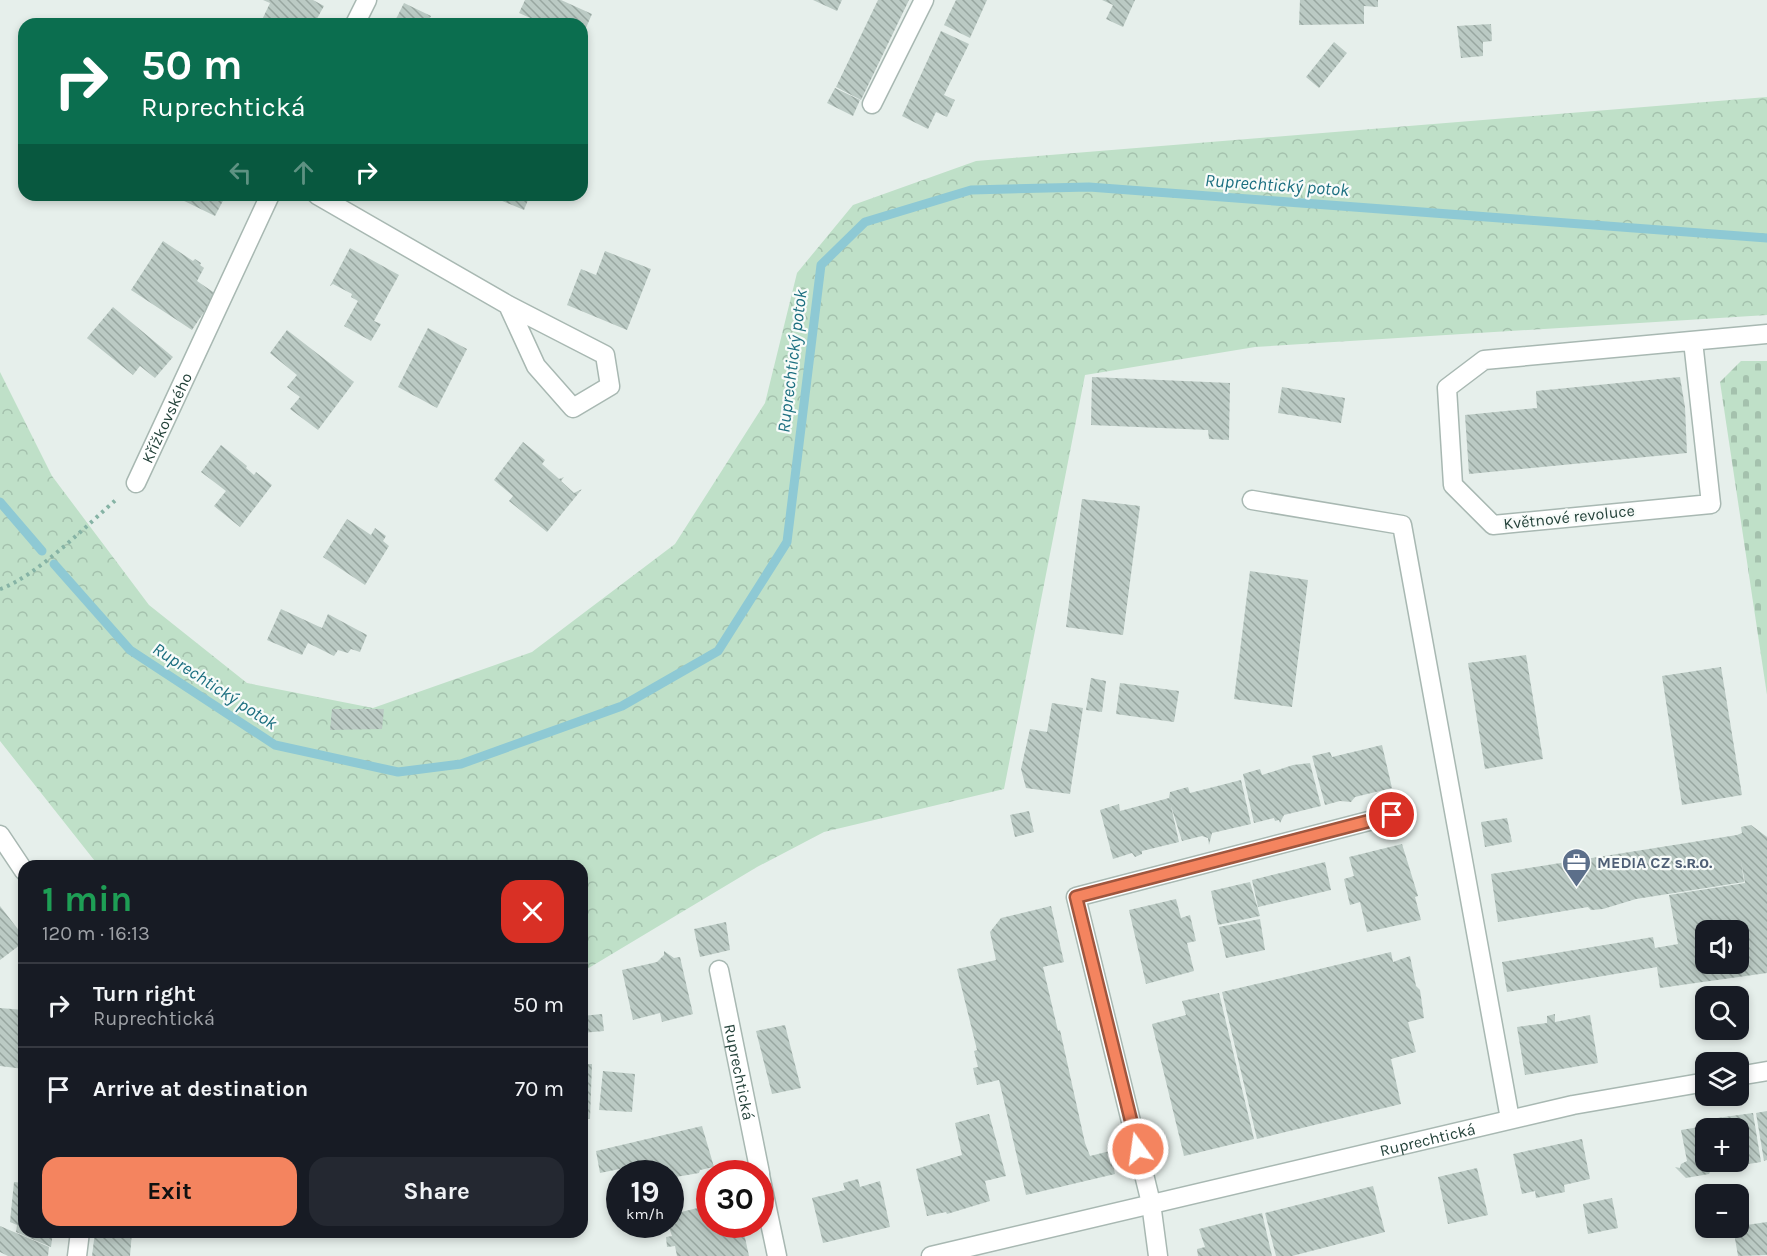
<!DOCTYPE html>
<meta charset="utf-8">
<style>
:root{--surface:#171b24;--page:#242831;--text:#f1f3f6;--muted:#9ea1a6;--line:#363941;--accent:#f4845f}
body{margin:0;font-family:Karla,sans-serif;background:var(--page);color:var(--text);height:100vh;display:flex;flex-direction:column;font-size:22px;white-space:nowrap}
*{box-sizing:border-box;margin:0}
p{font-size:20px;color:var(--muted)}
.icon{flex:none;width:33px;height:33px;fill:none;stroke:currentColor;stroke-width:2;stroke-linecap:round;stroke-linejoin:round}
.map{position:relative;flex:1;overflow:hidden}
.drawer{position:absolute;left:18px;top:860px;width:570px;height:378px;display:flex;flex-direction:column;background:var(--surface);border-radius:18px;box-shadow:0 3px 9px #0003}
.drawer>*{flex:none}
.banner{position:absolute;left:18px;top:18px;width:570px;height:183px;border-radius:18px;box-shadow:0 3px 9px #0003;background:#0b6e4f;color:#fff;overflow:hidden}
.controls{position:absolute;left:1695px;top:920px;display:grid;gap:12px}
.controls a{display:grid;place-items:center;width:54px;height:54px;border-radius:12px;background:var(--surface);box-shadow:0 3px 9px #0003;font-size:30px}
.speed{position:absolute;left:606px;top:1160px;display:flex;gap:12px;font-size:30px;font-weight:700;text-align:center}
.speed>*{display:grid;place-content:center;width:78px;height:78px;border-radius:50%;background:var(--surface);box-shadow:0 3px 9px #0003;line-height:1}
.speed small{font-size:15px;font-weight:400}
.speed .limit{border:9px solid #d22;background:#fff;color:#111}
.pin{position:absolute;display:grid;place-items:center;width:51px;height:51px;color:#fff;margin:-26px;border:3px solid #fff;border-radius:50%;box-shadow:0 2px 6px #0007}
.me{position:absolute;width:66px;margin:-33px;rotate:346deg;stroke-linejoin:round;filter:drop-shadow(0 0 4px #0008)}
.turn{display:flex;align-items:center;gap:21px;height:126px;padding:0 24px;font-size:27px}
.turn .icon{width:78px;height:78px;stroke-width:2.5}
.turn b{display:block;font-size:42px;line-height:51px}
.lanes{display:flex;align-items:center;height:57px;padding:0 24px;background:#0003;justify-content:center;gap:30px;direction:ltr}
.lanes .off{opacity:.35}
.round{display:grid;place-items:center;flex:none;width:63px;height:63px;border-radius:18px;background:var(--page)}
.head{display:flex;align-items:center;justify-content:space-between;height:102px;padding:0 24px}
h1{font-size:36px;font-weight:700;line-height:45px;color:#1e9e55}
.action{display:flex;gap:12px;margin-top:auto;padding:12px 24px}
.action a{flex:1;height:69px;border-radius:18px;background:var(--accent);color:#111;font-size:24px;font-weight:700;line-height:69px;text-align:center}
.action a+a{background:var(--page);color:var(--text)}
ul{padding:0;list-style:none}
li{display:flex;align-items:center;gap:18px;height:84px;padding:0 24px;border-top:2px solid var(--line)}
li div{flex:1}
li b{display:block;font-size:22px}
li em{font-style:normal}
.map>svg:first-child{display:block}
.forest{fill:url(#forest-crowns)}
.cemetery{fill:url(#cemetery-stones)}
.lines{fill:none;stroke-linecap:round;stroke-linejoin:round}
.stream{stroke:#8ec9d4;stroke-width:9}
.building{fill:url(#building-back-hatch);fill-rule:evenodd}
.minor-casing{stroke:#a8b8b2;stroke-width:21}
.path{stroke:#86b3a5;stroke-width:4;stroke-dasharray:3 4.5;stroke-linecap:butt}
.minor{stroke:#fff;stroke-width:18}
.route-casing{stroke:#9f563e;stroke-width:15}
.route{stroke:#f4845f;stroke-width:10}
.labels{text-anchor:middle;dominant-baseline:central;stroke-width:4.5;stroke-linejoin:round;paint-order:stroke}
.street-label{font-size:16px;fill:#24423a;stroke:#f7fbf9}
.service-label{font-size:16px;font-weight:bold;fill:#4e5e75;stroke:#f7fbf9;text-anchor:start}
.water-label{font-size:18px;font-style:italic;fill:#1c6f80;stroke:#f7fbf9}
</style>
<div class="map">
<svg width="1767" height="1256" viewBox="0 0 1767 1256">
<defs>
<pattern id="forest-crowns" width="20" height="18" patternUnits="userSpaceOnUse" patternTransform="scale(1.5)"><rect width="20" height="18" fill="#bfe0c8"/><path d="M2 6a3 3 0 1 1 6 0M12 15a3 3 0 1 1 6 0" fill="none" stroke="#a4c1ad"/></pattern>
<pattern id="cemetery-stones" width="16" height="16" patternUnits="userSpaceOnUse" patternTransform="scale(1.5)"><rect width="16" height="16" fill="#bfe0c8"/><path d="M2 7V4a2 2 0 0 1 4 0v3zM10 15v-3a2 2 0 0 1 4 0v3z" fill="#a4c1ad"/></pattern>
<pattern id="building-back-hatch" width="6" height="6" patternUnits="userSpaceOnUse" patternTransform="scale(1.5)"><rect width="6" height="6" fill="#bbcac4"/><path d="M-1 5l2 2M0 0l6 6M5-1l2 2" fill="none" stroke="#98a6a0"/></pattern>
</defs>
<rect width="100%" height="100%" fill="#e6efeb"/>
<!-- forest -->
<path class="forest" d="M1767 97V315L1255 347 1085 375 1004 789 824 832 757 867 582 972V866L98 865 0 741V372L52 476 149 605 247 683 373 708 532 652 675 544 765 403 797 273 853 205 976 161Z"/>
<!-- cemetery -->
<path class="cemetery" d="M1741 361H1767V695L1720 382Z"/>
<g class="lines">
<!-- stream -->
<path class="stream" d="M0 502 42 551
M54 564 130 650 275 745 398 772 461 764 622 706 718 651 787 542 821 265 865 222 971 190 1089 187 1767 238"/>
</g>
<!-- building -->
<path class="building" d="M263 0H313L324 6 314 24H260L270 3Z
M525 0H561L592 14 582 37V24H544L519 13Z
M813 0H842L837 11Z
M878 0H909L861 100 836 87Z
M956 0H987L970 38 944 25Z
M1102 0H1135L1123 27 1106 19 1113 5Z
M1300 0H1378V7L1364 6V24L1299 25Z
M404 3 431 16 427 24H406L396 19Z
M1491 24 1492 41 1483 42V56L1461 58 1457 26Z
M941 31 969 44 944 95 955 100 947 117 936 112 928 129 902 116Z
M1334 42 1347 53 1319 88 1306 77Z
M835 88 860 100 853 116 827 103Z
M172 195H226L215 216Z
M488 195H530L524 210Z
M163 241 193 261 195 259 201 263 200 265 204 268 197 281 216 294 192 330 131 290Z
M350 248 399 275 374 321 381 324 371 341 344 326 358 301 351 297 352 294 333 284 330 286Z
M605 251 651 269 627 330 567 305 581 269 596 275Z
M113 307 173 357 155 378 140 366 133 375 87 338Z
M428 328 467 349 437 408 398 387Z
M287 330 354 382 318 430 290 409 300 397 287 387 297 375 270 353Z
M1092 377 1230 383 1229 440 1209 439 1208 430 1091 425Z
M1680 377 1685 407 1687 453 1469 474 1465 415 1537 408 1536 391Z
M1282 387 1345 398 1341 423 1278 413Z
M523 442 545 460 542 464 559 479 564 477 561 481 574 493 582 489 547 532 509 501 513 496 494 480Z
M221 445 247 466 246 468 254 475 256 472 272 485 240 527 214 506 226 491 201 472Z
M1082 499 1140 506 1123 635 1066 627Z
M347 519 371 535 375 528 386 536 383 541 389 546 365 585 323 557Z
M1250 571 1308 580 1292 707 1234 699Z
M281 609 322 628 328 614 367 635 360 652 351 649 348 653 338 650 334 656 308 643 302 655 267 640Z
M1526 655 1543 759 1485 769 1468 663Z
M1721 667 1742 795 1682 805 1662 676Z
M1091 678 1106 681 1102 712 1086 710Z
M1120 683 1179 691 1174 722 1116 714Z
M1052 703 1083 708 1070 794 1026 788 1021 769 1030 729 1047 732Z
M332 709H384L382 729 330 730Z
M1382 745 1392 788 1355 797 1351 802 1340 801 1325 805 1312 756 1330 752 1332 757Z
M1310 763 1321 806 1284 815 1280 823 1279 820 1275 821 1274 818 1254 823 1243 774 1260 769 1262 775 1293 765Z
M1241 780 1251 824 1212 833 1209 845 1208 838 1202 836 1182 841 1171 806 1179 842 1142 851V854L1135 857 1132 853 1113 859 1100 810 1119 804 1120 811 1169 798 1170 792 1188 787 1190 793Z
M1029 811 1034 832 1015 837 1010 815Z
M1507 818 1512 842 1485 847 1481 822Z
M1751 825 1767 837V973L1660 988 1657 967 1507 992 1502 962 1653 937 1655 948 1678 944 1669 895 1745 883 1741 861 1744 882 1636 899 1603 909 1591 910 1588 907 1498 922 1491 874 1737 835 1742 833 1741 827ZM1706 930H1738V963H1706Z
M1402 844 1418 896 1415 897 1421 920 1367 932 1360 902 1350 905 1344 879 1354 876 1349 857Z
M1325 862 1331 890 1258 907 1252 880Z
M1250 882 1260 916 1218 925 1211 891Z
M1176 899 1181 918 1190 915 1196 941 1187 943 1194 971 1146 984 1129 910Z
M0 906 24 937V942L0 960Z
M1051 906 1064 962 1043 967 1058 1031 1060 1030 1085 1143 1090 1156 1110 1151 1115 1174 1026 1195 999 1080 977 1085 973 1068 978 1067 974 1051 977 1050 957 969 996 960 990 932 1001 918Z
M1260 919 1265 950 1226 958 1219 927Z
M726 922 730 950 700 957 694 929Z
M664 951 674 958 680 957 693 1014 662 1022 660 1013 633 1020 622 970 657 962 664 955Z
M1391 952 1393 962 1410 956 1416 986 1420 990 1424 1018 1408 1022 1416 1052 1391 1059 1401 1104 1257 1139 1222 992Z
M1219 993 1254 1139 1184 1156 1152 1024 1186 1015 1182 1001Z
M0 1008 24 1010V1069L0 1066Z
M602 1014 604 1031 582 1033V1016Z
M1555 1014V1022L1590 1015 1598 1063 1525 1075 1517 1027 1547 1023V1016Z
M785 1025 801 1088 772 1094 756 1031Z
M582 1064H592L590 1119 582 1118Z
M603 1071 635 1074 632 1112 599 1110Z
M1767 1111V1160L1764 1161 1756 1113Z
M1753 1113 1761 1162 1711 1170 1709 1174 1686 1178 1675 1167 1680 1168 1681 1164 1687 1161 1681 1130 1717 1124V1118ZM1706 1128H1738V1161H1706Z
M989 1114 1006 1176 985 1181 990 1201 947 1214 946 1212 927 1216 916 1169 962 1155 955 1123Z
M702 1126 714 1167 700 1170 699 1173 670 1178V1173H646L644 1164 600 1173 596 1151Z
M1582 1139 1590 1179 1564 1185 1565 1192 1536 1198 1535 1191 1522 1194 1513 1154Z
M1477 1168 1488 1215 1448 1224 1438 1177Z
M858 1179 860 1187 880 1181 890 1227 823 1243 812 1198 845 1190 843 1183Z
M14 1182 24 1183V1232H53L51 1247 16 1232 17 1225 10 1222Z
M1373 1186 1385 1232 1292 1256H1276L1265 1213Z
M1612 1198 1618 1228 1588 1234 1583 1204Z
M710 1205V1224H742L749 1256H677L675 1246 667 1247 666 1237 672 1236 668 1224 676 1222 673 1214Z
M1262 1213 1272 1256H1198L1197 1249 1205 1247 1199 1229Z
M1767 1222V1255L1738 1256 1733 1227Z
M0 1226 49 1247 48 1256H8L0 1252Z
M95 1232H132L130 1256H92Z"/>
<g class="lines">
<defs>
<g id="minor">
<path d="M355 24 367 0"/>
<path d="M872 104 924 0"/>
<path d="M317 195 508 305 605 355 610 386 573 408 536 366 508 305"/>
<path d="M1693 341 1711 504 1493 525 1453 485 1447 388 1484 360 1767 334"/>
<path id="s1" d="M136 483 270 195"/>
<path d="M1252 500 1402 525 1510 1119"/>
<path d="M0 835 24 871"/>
<path id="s2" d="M719 970 760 1173"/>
<path d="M1738 1076 1767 1071"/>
<path d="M760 1175 777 1256"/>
<path d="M77 1256 80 1232"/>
<path id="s3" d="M931 1256 1573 1105 1706 1082"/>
<path d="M1158 1256 1151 1203 1076 897 1392 815"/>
</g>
</defs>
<!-- minor casing -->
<use href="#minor" class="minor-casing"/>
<!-- path -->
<path class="path" d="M0 589C36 577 88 524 118 498"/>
<!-- minor -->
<use href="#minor" class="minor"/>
</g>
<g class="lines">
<defs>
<path id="route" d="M1138 1149 1076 897 1392 815"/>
</defs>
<!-- route casing -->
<use href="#route" class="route-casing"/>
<!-- route -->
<use href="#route" class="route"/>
</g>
<!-- icons -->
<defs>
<symbol id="office-pin" viewBox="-11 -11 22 30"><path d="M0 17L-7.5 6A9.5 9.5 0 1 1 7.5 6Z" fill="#5c6f8a" stroke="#f7fbf9"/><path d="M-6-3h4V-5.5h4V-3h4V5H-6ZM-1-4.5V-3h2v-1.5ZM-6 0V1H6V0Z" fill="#fff"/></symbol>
</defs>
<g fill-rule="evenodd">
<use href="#office-pin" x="1560" y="846" width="33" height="45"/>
</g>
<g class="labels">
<!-- street labels -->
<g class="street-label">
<text stroke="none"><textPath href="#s1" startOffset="72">Křížkovského</textPath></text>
<text transform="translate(1569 517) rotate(-6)">Květnové revoluce</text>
<text stroke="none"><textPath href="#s2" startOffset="104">Ruprechtická</textPath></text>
<text stroke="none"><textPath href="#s3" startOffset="510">Ruprechtická</textPath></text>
</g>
<!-- service labels -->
<g class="service-label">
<text x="1597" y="862">MEDIA CZ s.ʀ.ᴏ.</text>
</g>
<!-- water labels -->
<g class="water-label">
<text transform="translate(1277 185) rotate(4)">Ruprechtický potok</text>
<text transform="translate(792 361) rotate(-83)">Ruprechtický potok</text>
<text transform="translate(215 686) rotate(33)">Ruprechtický potok</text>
</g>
</g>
</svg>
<div class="controls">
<a><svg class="icon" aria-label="sound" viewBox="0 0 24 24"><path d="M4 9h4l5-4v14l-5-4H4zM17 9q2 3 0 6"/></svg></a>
<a><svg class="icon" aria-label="search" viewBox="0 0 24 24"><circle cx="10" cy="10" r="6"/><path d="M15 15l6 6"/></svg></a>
<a><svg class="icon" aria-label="layers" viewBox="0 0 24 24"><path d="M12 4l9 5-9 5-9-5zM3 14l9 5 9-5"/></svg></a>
<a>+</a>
<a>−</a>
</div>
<div class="speed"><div>19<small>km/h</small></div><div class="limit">30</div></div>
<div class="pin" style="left:1392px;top:815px;background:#d93025"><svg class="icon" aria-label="arrive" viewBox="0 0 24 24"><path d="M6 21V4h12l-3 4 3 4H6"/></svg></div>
<svg class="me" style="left:1138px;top:1149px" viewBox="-20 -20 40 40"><circle r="17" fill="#f4845f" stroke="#fff" stroke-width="3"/><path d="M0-11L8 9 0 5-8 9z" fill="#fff"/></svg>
<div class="banner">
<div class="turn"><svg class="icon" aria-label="right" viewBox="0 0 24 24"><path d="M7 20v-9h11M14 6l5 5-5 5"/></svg><div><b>50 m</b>Ruprechtická</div></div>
<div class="lanes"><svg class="icon off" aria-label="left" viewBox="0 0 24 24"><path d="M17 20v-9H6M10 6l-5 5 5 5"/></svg><svg class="icon off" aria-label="ahead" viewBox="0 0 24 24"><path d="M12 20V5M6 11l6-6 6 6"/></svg><svg class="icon" aria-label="right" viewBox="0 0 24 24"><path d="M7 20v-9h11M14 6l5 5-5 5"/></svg></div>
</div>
<section class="drawer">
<div class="head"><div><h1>1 min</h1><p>120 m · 16:13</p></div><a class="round" style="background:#d93025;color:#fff"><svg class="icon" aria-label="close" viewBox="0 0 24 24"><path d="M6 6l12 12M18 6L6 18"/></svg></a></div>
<ul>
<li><svg class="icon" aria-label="right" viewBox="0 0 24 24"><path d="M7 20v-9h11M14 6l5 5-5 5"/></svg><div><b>Turn right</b><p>Ruprechtická</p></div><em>50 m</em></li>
<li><svg class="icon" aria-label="arrive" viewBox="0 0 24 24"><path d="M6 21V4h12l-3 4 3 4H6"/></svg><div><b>Arrive at destination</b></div><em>70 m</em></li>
</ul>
<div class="action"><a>Exit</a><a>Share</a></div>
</section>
</div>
